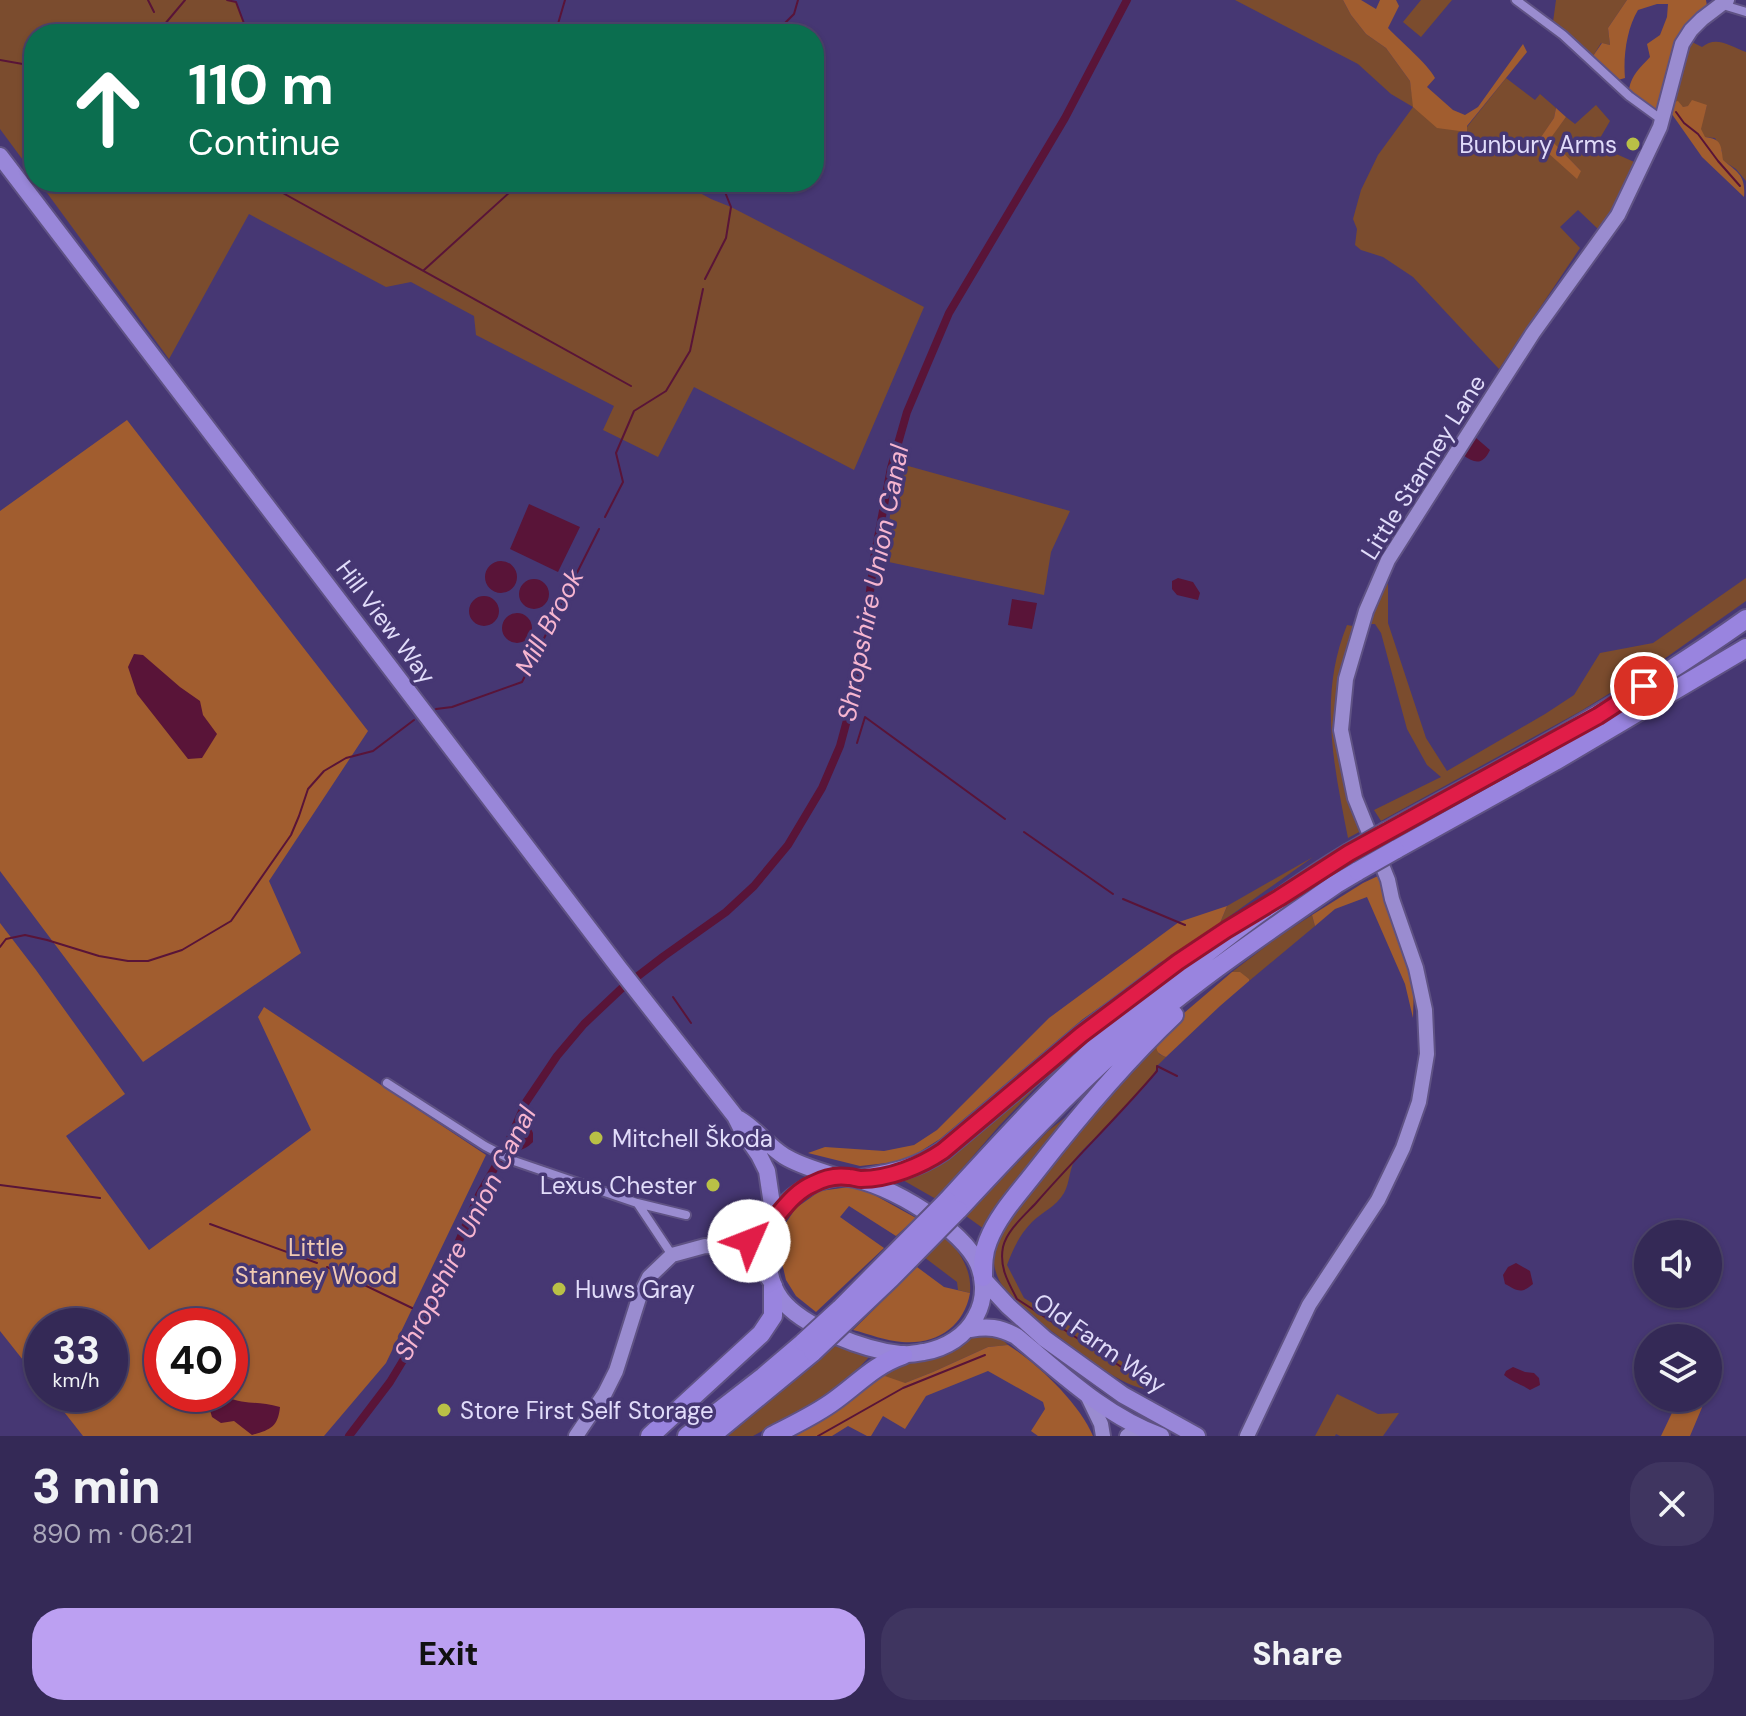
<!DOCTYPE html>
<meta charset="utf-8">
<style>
:root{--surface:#342956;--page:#3f3560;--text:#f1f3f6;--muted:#a9a6b9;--line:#4e456c;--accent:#bca0f2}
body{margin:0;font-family:"DM Sans",sans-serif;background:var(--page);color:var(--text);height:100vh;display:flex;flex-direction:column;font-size:30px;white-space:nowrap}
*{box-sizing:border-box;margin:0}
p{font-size:26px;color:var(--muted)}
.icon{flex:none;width:44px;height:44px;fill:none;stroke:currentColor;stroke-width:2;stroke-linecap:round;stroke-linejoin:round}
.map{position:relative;height:1436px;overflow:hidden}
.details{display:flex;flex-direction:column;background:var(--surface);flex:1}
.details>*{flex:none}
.guide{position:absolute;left:24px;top:24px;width:800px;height:168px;border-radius:32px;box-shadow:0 2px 6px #0004,0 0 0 2px var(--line);background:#0b6e4f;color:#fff;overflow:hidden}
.fabs{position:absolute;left:1634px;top:1220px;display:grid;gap:16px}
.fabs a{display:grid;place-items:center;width:88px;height:88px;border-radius:50%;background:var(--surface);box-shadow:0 2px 6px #0004,0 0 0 2px var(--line);font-size:40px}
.speed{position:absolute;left:24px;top:1308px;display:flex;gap:16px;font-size:40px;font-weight:700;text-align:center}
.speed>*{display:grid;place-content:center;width:104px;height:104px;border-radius:50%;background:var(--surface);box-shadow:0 2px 6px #0004,0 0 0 2px var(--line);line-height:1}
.speed small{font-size:20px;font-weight:400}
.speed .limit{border:12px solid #d22;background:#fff;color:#111}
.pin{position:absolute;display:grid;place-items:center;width:68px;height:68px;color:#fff;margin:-34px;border:4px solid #fff;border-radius:50%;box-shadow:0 2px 8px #0007}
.me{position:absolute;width:88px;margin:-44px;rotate:46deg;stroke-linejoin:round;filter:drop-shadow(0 0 6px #0008)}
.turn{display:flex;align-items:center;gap:28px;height:168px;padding:0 32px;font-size:36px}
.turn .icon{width:104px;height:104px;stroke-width:2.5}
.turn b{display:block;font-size:56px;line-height:68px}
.round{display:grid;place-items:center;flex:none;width:84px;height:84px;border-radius:32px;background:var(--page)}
.headline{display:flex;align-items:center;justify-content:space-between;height:136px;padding:0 32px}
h1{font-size:48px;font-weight:800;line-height:60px}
.cta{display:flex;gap:16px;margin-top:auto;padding:16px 32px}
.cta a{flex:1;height:92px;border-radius:32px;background:var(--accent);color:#111;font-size:32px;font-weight:800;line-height:92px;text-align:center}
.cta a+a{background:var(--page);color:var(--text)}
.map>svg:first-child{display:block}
.green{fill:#7b4c2e}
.forest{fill:#a15d2f;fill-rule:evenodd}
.water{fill:#591438}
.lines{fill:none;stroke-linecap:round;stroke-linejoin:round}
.stream{stroke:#591438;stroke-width:2}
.canal{stroke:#591438;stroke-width:8}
.street-casing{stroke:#5f5284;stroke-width:12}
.secondary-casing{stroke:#5f5284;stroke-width:18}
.primary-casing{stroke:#5f5284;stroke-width:20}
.highway-casing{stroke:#5f5284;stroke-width:22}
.street{stroke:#9a8cd0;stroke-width:8}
.secondary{stroke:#9a8cd0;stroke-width:14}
.primary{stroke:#9987d9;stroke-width:16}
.highway{stroke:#9984df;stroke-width:18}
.highway-bridge-casing{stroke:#5f5284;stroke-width:22;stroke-linecap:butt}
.highway-bridge{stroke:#9984df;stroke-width:18}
.route-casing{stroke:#92132f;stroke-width:20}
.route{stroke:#e11d48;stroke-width:14}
.poi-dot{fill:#b9c046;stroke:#463773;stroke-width:3}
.labels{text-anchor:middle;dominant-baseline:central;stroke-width:7;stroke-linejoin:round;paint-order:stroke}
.poi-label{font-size:24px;fill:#e1dcfa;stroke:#463773;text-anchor:start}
.street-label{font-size:24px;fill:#e1dcfa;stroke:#463773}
.park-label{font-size:24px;fill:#f1cab2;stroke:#463773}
.water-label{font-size:26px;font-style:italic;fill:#f6b5d0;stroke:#463773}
</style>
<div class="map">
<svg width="1746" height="1436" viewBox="0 0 1746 1436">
<rect width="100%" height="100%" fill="#463773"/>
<!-- green -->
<path class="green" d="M0 0H227L236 2 245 26 278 34H34V175L0 129Z
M1235 0H1343L1351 15 1366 34 1386 48 1410 81 1414 108 1467 127 1506 78 1535 100 1540 94 1556 108 1554 118 1537 144 1581 171 1549 139 1566 117 1575 124 1596 105 1610 121 1596 145 1641 165 1618 207 1598 229 1578 210 1560 227 1580 248 1499 369 1413 277 1383 257 1361 250 1355 245 1357 229 1353 219 1361 190 1378 155 1413 107 1391 94 1358 64Z
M1421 0H1452L1421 37 1403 22Z
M1556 0H1627L1608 28 1610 45 1601 43 1593 56 1553 22Z
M1688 40 1702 47C1716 35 1730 46 1746 52V181L1736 169 1722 160V151L1715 138 1704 137 1700 128 1707 105 1683 107 1673 102Z
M39 182H680L711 199 731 207 924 307 854 470 694 387 658 457 603 430 614 406 476 335 474 316 411 282 386 287 249 214 169 359Z
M901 464 1070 511 1051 552 1044 595 884 561 891 508Z
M1746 578V601L1657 664 1581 711 1381 821 1374 810 1441 777 1427 765 1407 729 1381 633 1375 624H1366L1388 583V623L1426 738 1447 771 1545 714 1574 695 1600 653 1653 643Z
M1347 625 1353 626 1340 674 1337 710 1361 831 1348 838C1334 766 1318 696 1347 625Z
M1313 857 1220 923 1227 906Z
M1312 915 1315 926 1249 981V979L1232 972 1278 937Z
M1156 1039 1159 1054 1166 1057 1157 1066C1155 1084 1091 1139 1076 1158 1069 1168 1070 1183 1064 1193 1056 1207 1042 1212 1032 1222 1020 1234 1013 1249 1007 1265L1024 1298 1068 1325 1146 1378 1152 1389C1127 1392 1078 1351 1058 1336 1034 1318 999 1297 994 1264 993 1253 995 1238 1001 1229 1009 1213 1023 1199 1034 1184 1072 1134 1115 1087 1156 1039Z
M1082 1045 1039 1084 999 1126 936 1199 901 1179Z
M1067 1116 1059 1130 984 1229 966 1216 1048 1131Z
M945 1235C960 1253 972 1269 970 1293L958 1290 957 1282 924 1257Z
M981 1334 1000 1337 1008 1345 988 1347 933 1372 905 1383 860 1392 895 1364 936 1358 952 1352 973 1337Z
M836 1345 870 1356 849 1378 828 1395 753 1436H728Z
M1337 1394 1378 1414 1399 1413 1383 1436H1340L1336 1434 1335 1436H1315Z"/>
<!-- forest -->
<path class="forest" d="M1343 0H1361L1376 9 1380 0H1396L1399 6 1388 28C1401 42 1427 63 1435 78L1427 87 1453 110 1465 115 1478 107 1523 44 1527 52 1467 126V132L1437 128 1413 107 1410 81 1386 48 1366 34 1351 15Z
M1627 0H1706L1707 6 1704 13 1690 22 1660 115 1629 89C1632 74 1640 68 1650 57L1647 44 1660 35 1667 17 1668 4H1657L1638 10C1627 28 1623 56 1625 78L1618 80 1593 56 1602 43 1610 45 1608 28Z
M1692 100 1707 105 1701 129 1705 137C1721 139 1721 144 1723 160 1737 172 1746 175 1744 197L1702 157 1669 110 1673 102 1678 101 1683 107 1688 106Z
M1556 108 1566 117 1550 139 1581 171 1577 179 1537 143 1554 118Z
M127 420 368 731 269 881 301 953 143 1062 0 871V511Z
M1378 876 1414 981 1413 1018 1405 984 1367 897 1335 909 1315 926 1312 915 1363 883Z
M1227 906 1220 923 1083 1019 940 1139 905 1161 860 1166 808 1153 825 1147 884 1151 914 1145 937 1130 1049 1018 1179 922Z
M0 923 36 970 125 1094 66 1136 149 1250 311 1130 258 1017 264 1007 486 1155 386 1363 324 1436H83L50 1394H110V1326H42V1384L0 1331ZM162 1326H230V1394H162Z
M1232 972H1240L1249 979V981L1220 1006 1166 1057C1156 1053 1156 1050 1156 1039L1170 1025Z
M849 1187 869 1192 916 1218 896 1236 849 1206 840 1217 884 1248 816 1312 796 1296 786 1280 779 1250 781 1230 796 1208 820 1191Z
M917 1267 944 1287 970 1293C964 1327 936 1345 902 1342 886 1341 869 1334 853 1330Z
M1008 1345C1037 1363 1080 1404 1093 1436H1038L1031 1431 1045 1409 1043 1402 988 1371 926 1396 905 1429 883 1416 871 1436H867L848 1426 832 1436H792L816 1424 882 1375 905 1383 933 1372 988 1347Z
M1679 1398H1706L1690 1436H1661Z"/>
<!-- water -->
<path class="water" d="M1475 437 1490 450C1483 465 1475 464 1463 455Z
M529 504 580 527 558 572 510 549Z
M485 577a16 16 0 1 1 32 0a16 16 0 1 1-32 0Z
M1178 578 1193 582 1200 593 1198 600 1177 595 1172 589V581Z
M519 594a15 15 0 1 1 30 0a15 15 0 1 1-30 0Z
M469 611a15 15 0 1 1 30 0a15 15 0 1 1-30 0Z
M1012 599 1037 603 1032 629 1008 625Z
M502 628a15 15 0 1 1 30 0a15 15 0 1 1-30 0Z
M134 654 143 655 180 687 200 701 203 715 217 734 202 758 188 759 137 694 128 667Z
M523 1111 533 1133V1142C525 1150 516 1153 505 1150Z
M1516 1263 1530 1271 1533 1284C1521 1294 1518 1291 1505 1284L1503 1275 1508 1267Z
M1513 1367 1525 1372 1534 1373 1539 1378 1540 1385 1530 1390C1521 1384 1512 1382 1504 1375L1506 1371Z
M226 1397C246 1405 259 1401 280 1407 278 1427 270 1430 252 1435L234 1421 221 1423 212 1417 209 1407 212 1398Z"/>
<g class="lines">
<!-- stream -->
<path class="stream" d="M148 0 154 12
M227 0 236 2 245 26 278 34
M153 34 159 31 185 0
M555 34 565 0
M774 34 794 14 798 0
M0 60 34 66
M1676 112 1684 123 1698 134 1718 161 1740 186
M263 182 631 386
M424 270 521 182
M705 279 726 238 731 207 721 182
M605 517 623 482 616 453 634 411 666 391 690 351 703 289
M436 709 452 707 522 682 599 529
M857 743 865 717 1005 819
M1024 832 1113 894
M1123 899 1185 925
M0 947 6 939 25 935 47 940 99 956 128 961H148L182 950 231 921 291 835 299 816 308 789 324 771 346 758 373 751 414 720
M673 997 691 1023
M0 1185 100 1198
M210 1224 317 1263
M327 1267 412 1308
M1146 1383 1017 1299C1008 1282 999 1267 1003 1247 1007 1230 1025 1215 1036 1203 1075 1158 1118 1117 1157 1071V1066L1177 1076
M818 1436 903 1388 985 1355"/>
<!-- canal -->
<path class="canal" d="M349 1436 390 1382 410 1349 428 1312 479 1195 505 1150 526 1102 557 1056 584 1024 621 989 664 956 726 912 754 886 788 845 822 788 840 746 860 672 874 559 891 468 907 412 949 313 1065 118 1127 0"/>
<defs>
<path id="street" d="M1516 0 1563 35 1629 96 1662 120
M1723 5 1746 12
M387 1083 485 1146 514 1161 637 1203 686 1215
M638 1204 672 1255"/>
<path id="secondary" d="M731 1247 761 1269 772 1284
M1087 1395 1101 1424 1103 1436
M576 1436 605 1393 616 1371 639 1298 649 1277 672 1255 705 1246 731 1247 749 1241 760 1235 772 1222
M1127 1436 1139 1428
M1247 1436 1309 1305 1378 1200 1403 1148 1419 1102 1427 1054 1425 1010 1416 968 1392 899 1388 880 1355 798 1341 730 1346 679 1366 611 1388 560 1495 392 1533 333 1618 215 1660 127 1682 44 1691 30 1702 19 1727 0"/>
<path id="primary" d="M0 156 619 968 735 1116 743 1132 759 1155 767 1171 774 1218
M739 1119C756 1129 767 1145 784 1156 800 1166 820 1171 838 1177
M838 1177C879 1177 954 1223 975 1258 985 1275 986 1298 976 1316 966 1336 946 1348 924 1352 916 1353 907 1355 900 1354 865 1350 802 1327 781 1299 767 1281 762 1238 774 1218 787 1196 813 1180 838 1177Z
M983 1279 1008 1306 1045 1339 1123 1395 1197 1436
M970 1329C988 1326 999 1327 1016 1336 1061 1373 1105 1416 1161 1436"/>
<path id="highway" d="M1387 831C1510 765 1632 700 1746 619
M1395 850 1555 761 1746 648
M861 1179C893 1173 916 1169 943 1151L1081 1035 1165 972
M947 1201C1002 1141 1057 1080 1119 1026 1191 963 1267 903 1349 853
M958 1210C1012 1152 1066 1094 1126 1041 1191 983 1264 934 1336 884L1358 871
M983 1277C983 1265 983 1253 988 1241 998 1215 1019 1193 1036 1171 1079 1116 1123 1063 1174 1015
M650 1436 761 1334 773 1316V1286
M687 1436 763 1377 804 1342
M711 1436 813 1352
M772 1436C793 1425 815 1415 834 1401 858 1384 874 1365 903 1355"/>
</defs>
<!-- street casing -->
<use href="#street" class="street-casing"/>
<!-- secondary casing -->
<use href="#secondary" class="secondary-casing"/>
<!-- primary casing -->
<use href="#primary" class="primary-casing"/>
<!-- highway casing -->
<use href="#highway" class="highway-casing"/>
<!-- street -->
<use href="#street" class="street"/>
<!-- secondary -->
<use href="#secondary" class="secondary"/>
<!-- primary -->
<use href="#primary" class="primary"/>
<!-- highway -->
<use href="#highway" class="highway"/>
<defs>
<path id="highway-bridge" d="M1349 853 1387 831
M1358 871 1395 850
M804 1342 840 1309 947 1201
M813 1352 891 1278 958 1210"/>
</defs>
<!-- highway-bridge casing -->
<use href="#highway-bridge" class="highway-bridge-casing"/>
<!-- highway-bridge -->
<use href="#highway-bridge" class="highway-bridge"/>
</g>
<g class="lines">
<defs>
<path id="route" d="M749 1241C775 1227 785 1196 813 1184 824 1178 836 1175 849 1177 851 1177 860 1179 861 1179 889 1179 921 1166 943 1151L1081 1035 1178 962 1226 930 1279 898 1349 853 1598 716 1644 686"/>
</defs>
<!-- route casing -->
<use href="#route" class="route-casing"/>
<!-- route -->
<use href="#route" class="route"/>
</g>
<!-- markers -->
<g class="poi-dot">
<circle cx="1633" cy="144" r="8"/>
<circle cx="596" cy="1138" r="8"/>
<circle cx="713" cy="1185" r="8"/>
<circle cx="559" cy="1289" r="8"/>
<circle cx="444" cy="1410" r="8"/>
</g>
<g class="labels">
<!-- poi labels -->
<g class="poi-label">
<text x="1617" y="144" text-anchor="end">Bunbury Arms</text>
<text x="612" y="1138">Mitchell Škoda</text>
<text x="697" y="1185" text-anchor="end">Lexus Chester</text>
<text x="575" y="1289">Huws Gray</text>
<text x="460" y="1410">Store First Self Storage</text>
</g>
<!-- street labels -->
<g class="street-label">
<text transform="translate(1423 467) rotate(-58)">Little Stanney Lane</text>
<text transform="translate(386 622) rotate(53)">Hill View Way</text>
<text transform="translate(1100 1343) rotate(35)">Old Farm Way</text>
</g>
<!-- park labels -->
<g class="park-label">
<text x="316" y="1247">Little<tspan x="316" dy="28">Stanney Wood</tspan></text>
</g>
<!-- water labels -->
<g class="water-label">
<text transform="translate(873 583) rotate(-79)">Shropshire Union Canal</text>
<text transform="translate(549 622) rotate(-62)">Mill Brook</text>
<text transform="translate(465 1233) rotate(-63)">Shropshire Union Canal</text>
</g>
</g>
</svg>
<div class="fabs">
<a><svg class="icon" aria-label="sound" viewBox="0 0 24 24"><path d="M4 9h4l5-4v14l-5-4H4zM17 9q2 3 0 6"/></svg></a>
<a><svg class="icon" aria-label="layers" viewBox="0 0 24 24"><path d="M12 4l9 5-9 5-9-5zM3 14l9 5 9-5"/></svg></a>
</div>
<div class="speed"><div>33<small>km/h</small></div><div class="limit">40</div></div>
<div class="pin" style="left:1644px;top:686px;background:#d93025"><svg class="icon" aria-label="arrive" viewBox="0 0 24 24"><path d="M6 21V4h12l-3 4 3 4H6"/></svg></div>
<svg class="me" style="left:749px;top:1241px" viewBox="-20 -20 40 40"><circle r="19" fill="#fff"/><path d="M0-13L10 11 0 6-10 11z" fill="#e11d48"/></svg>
<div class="guide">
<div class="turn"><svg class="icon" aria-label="ahead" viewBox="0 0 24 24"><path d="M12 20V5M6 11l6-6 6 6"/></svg><div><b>110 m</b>Continue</div></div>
</div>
</div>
<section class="details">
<div class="headline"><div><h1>3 min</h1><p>890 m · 06:21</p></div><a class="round"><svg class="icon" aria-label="close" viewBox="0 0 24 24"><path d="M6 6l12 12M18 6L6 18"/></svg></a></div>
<div class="cta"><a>Exit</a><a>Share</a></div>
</section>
